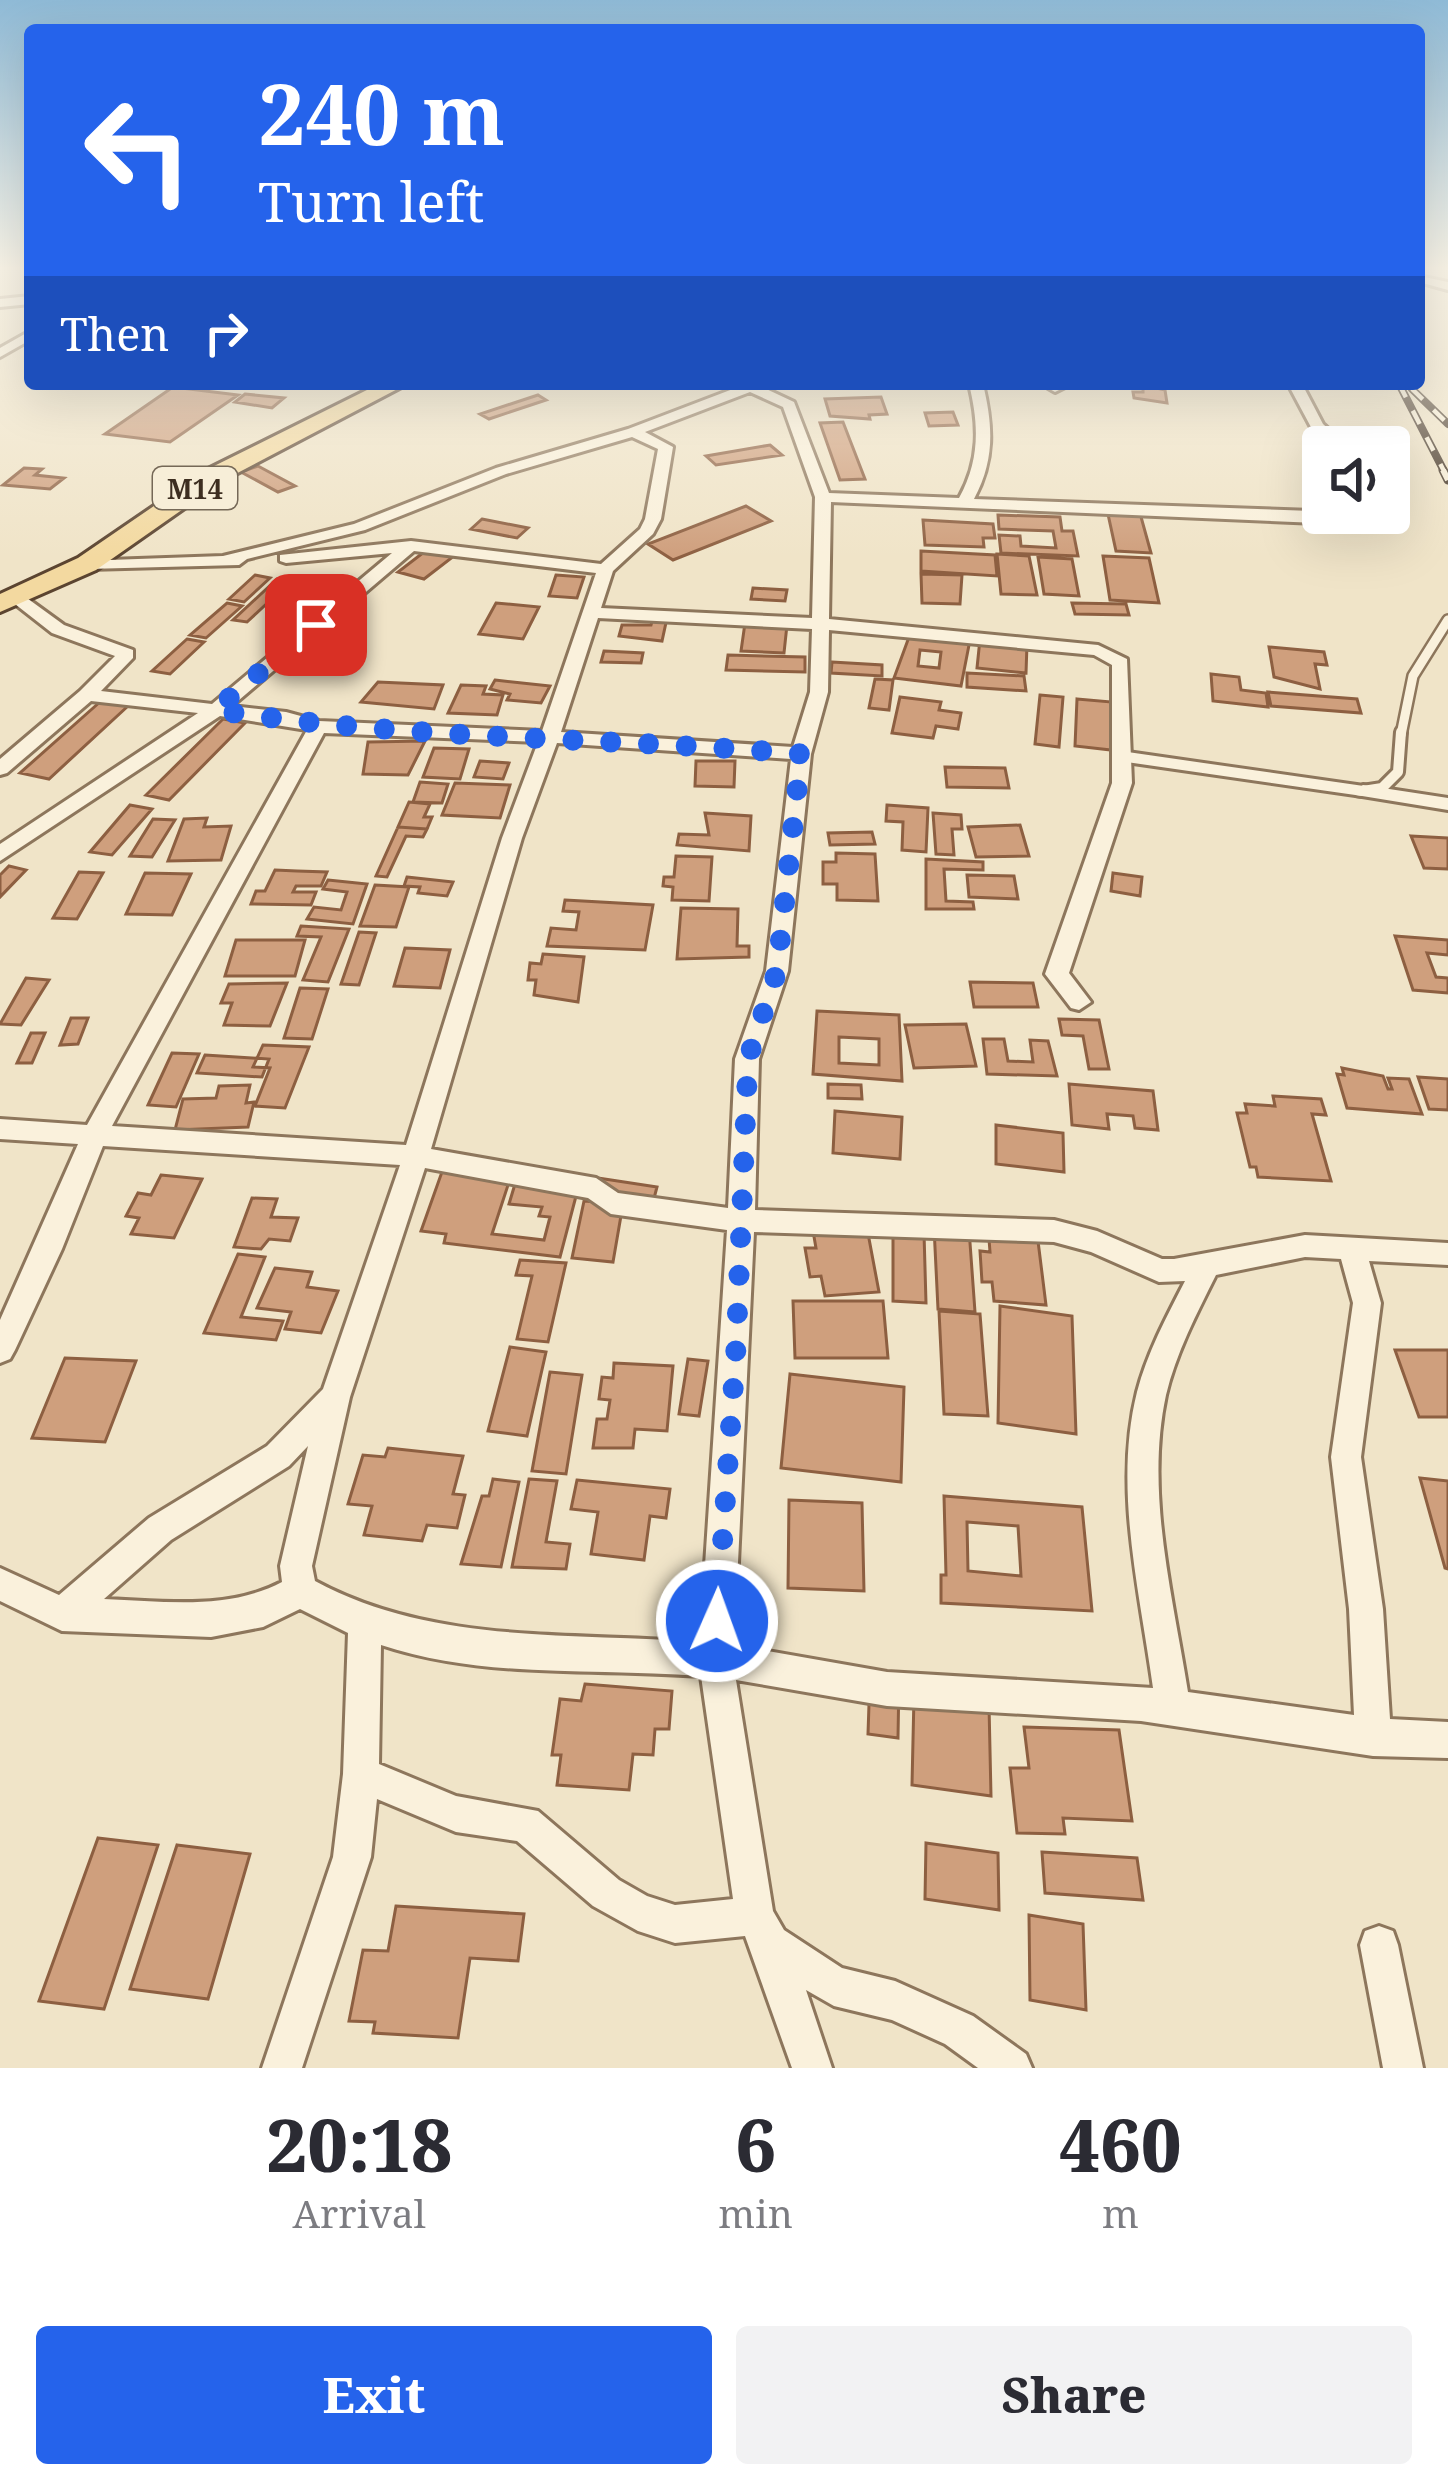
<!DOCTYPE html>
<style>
:root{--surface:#fff;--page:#f2f2f3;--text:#2b2b33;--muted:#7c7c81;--accent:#2563eb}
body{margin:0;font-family:"Noto Serif",serif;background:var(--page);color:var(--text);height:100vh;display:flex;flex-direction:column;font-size:45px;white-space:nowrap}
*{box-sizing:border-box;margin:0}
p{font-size:39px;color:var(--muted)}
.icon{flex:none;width:66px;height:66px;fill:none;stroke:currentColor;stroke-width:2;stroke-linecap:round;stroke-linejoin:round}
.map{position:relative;height:2068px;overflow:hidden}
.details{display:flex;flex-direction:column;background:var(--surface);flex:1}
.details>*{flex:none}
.hud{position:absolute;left:24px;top:24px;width:1401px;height:366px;border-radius:12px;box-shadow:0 12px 48px #0002;background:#2563eb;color:#fff;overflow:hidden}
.tools{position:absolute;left:1302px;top:426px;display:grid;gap:24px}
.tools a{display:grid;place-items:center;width:108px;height:108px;border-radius:12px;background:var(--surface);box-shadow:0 12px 48px #0002;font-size:60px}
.pin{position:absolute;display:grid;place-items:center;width:102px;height:102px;color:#fff;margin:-51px;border-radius:24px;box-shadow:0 6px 18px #0006}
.me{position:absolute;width:132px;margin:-66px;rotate:2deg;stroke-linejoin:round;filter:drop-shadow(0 0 9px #0008)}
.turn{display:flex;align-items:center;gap:42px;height:252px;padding:0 36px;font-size:54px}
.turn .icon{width:156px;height:156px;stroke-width:2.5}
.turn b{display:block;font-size:84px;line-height:102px}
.then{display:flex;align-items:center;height:114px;padding:0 36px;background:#0003;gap:24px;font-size:45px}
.eta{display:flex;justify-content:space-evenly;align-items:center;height:204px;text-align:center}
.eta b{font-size:72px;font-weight:800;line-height:84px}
.primary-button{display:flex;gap:24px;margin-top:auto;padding:24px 36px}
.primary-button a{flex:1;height:138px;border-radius:12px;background:var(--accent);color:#fff;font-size:48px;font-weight:800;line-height:138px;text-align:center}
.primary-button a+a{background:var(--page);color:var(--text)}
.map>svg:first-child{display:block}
.building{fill:#cf9f7d;stroke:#8d5f41;stroke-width:3;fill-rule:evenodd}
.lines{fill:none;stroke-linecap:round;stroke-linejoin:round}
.lane-far1-casing{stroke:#8d765c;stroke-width:14}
.lane-casing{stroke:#8d765c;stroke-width:16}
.street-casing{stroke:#8d765c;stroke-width:6}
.primary-casing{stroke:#5b4430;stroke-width:6}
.lane-far1{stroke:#faf1dc;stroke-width:9}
.lane{stroke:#faf1dc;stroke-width:10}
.street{fill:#faf1dc;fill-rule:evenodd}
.primary{fill:#f3d9a0;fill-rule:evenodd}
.rail-far1-casing{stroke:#3d2e20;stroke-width:8}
.rail-casing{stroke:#3d2e20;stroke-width:9}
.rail-far1{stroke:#f7eed8;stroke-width:4.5;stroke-dasharray:15;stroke-linecap:butt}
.rail{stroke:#f7eed8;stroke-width:6;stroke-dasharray:20;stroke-linecap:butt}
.route{stroke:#2563eb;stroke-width:21;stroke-dasharray:0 37.8}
.labels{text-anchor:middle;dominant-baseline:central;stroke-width:12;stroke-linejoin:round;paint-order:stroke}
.shield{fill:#f7eed8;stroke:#756857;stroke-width:3}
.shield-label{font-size:27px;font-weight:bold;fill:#3d2e20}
</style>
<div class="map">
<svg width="1448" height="2068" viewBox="0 0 1448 2068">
<rect width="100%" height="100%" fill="#f0e4c8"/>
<!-- building -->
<path class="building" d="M1143 385 1165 390 1167 403 1134 398 1133 392H1143Z
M173 387 238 395 170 442 105 434Z
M245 394 284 398 272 408 235 402Z
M538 395 546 400 489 419 480 414Z
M881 397 887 414 869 415 870 419 830 416 825 399Z
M953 412 958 425 929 426 925 413Z
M843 422 865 479 840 480 820 423Z
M770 445 782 455 716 465 706 456Z
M258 466 295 486 278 492 241 472Z
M24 468 42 469 35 475 64 478 50 489 3 485Z
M1106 505 1138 506 1151 553 1116 551Z
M746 506 771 521 673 560 648 544Z
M998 515 1060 517 1062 531H1073L1078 556 1001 553 999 535 1020 536 1021 546 1056 548 1053 531 999 529Z
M482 519 528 528 517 538 471 529Z
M923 520 993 524 995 538H983L984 547 925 545Z
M428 549 454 556 424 579 398 572Z
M921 551 995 555 997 576 921 571Z
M997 554 1029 556 1037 595 1001 594Z
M1103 556 1149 558 1159 603 1110 600Z
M1038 557 1072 559 1079 596 1044 594Z
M921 574 962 575 960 604 922 603Z
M255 575 270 578 244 602 229 599Z
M556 575 584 577 577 598 549 596Z
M277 579 291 581 247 622 233 620Z
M753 588 787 590 785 601 751 599Z
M227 603 242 606 206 638 190 635Z
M496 603 539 607 523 639 479 634Z
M1072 603 1126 604 1129 615 1075 614Z
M653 618H667L662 641 619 636 622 625H651Z
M745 623 787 625 784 653 741 651Z
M909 637 970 640 961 686 894 678ZM920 650 941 652 939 668 918 666Z
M187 639 204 642 170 674 152 671Z
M980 639 1027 644 1026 673 977 668Z
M1269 647 1324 652 1327 665 1315 664 1320 689 1274 677Z
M604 651 643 653 641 663 601 662Z
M728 655 805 657V672L726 670Z
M832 662 882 665V676L831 673Z
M967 673 1024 676 1026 691 967 687Z
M1211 674 1239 677 1241 690 1266 693 1268 707 1213 701Z
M875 679 893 680 889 710 869 708Z
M495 680 550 686 541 703 507 700 510 694 490 689Z
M378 682 443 685 434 709 361 702Z
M461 685 486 686 483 694 503 695 497 715 448 713Z
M1268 692 1357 699 1361 713 1271 706Z
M1040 695 1063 697 1059 747 1035 744Z
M900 697 941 702 939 710 961 713 958 729 936 726 933 738 892 733Z
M1077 699 1112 702 1111 750 1075 746Z
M101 701 128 706 49 779 20 773Z
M223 719 245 723 169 800 146 795Z
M425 741 408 775 363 774 368 742Z
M434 748 469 749 460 779 423 777Z
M480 761 509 763 503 779 474 777Z
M696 761H735L734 787 695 786Z
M945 767 1005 768 1009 788 947 787Z
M420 782 448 784 442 803 413 802Z
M455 783 510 785 500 818 442 815Z
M409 802 430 804 424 817H432L427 829 398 827Z
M130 805 152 809 112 855 90 852Z
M887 805 928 808 926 852 902 850 903 822 886 821Z
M705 813 751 816 749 851 677 845 679 834 709 835Z
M933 813 961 815 962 829H952L954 855 936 854Z
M207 818 204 827 231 826 221 860 168 861 184 819Z
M153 819 175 820 152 857 130 856Z
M1020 825 1029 856 976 857 968 827Z
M398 827 427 829 423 837 406 836 387 877 376 876Z
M872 832 875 844 830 845 828 833Z
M1411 836 1448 838V869L1424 868Z
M836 853 875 854 878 901 837 900V884H823V862H836Z
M676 856 712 857 709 901 672 900 673 887 663 886 664 877H674Z
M926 859 983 862V870L944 869 946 901 973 902 974 909H926Z
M9 866 26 870 0 897V875Z
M275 870 297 871 327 872 321 886H296L293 892H316L311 905 251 904 256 891H265Z
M79 872 103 873 77 919 53 918Z
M145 873 191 874 172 915 126 914Z
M1113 873 1142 877 1140 896 1111 891Z
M967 875 1014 876 1018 899 969 897Z
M407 877 453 882 447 896 418 893 420 887 404 886Z
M328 880 367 884 353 924 307 919 314 907 341 910 347 892 323 889Z
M375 885 409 887 396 927 360 926Z
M565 900 653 905 645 950 547 946 551 928 576 930 579 912 563 911Z
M681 908 738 909 737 946H749V957L677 959Z
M301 926 349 929 328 982 303 980 321 937 297 936Z
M359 932 376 933 359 985 341 984Z
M1395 936 1448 940V955L1427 953 1436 977 1448 978V993L1413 990Z
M236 940H305L295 976H225Z
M405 948 450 950 440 988 394 986Z
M543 954 584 957 578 1002 534 995 536 980H528L530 963 541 964Z
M26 978 49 980 21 1025 0 1024Z
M970 982 1033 983 1038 1007H974Z
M287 983 270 1026 224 1025 232 1003H221L229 984Z
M300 988 328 989 312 1039 284 1038Z
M817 1011 899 1015 902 1081 813 1074ZM839 1037 879 1039V1065L839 1063Z
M71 1018H88L78 1044 60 1045Z
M1059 1019 1099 1020 1109 1069H1089L1083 1036 1062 1035Z
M966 1024 976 1066 914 1068 905 1025Z
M31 1033H45L32 1063H17Z
M983 1039H1004L1008 1061 1033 1062 1030 1040 1048 1041 1057 1076 987 1074Z
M263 1045 309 1047 285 1108 255 1106 270 1068 253 1067Z
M172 1053 199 1054 176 1107 148 1105Z
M205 1055 269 1059 262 1077 197 1073Z
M1342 1068 1383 1076 1388 1089H1392L1388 1078 1409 1079 1422 1114 1347 1108 1337 1074 1344 1075Z
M1418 1077 1448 1079V1110L1429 1109Z
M828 1084 861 1085 862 1099 828 1098Z
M1069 1084 1153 1091 1158 1130 1135 1128 1133 1116 1107 1114 1109 1129 1072 1125Z
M250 1085 246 1103 254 1102 248 1127 175 1130 183 1099 216 1098 219 1086Z
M1273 1096 1321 1099 1326 1115 1312 1114 1331 1181 1258 1177 1256 1167H1250L1237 1113H1247L1245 1104 1275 1106Z
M835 1111 902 1117 900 1159 833 1153Z
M996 1125 1063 1133 1064 1172 996 1164Z
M443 1169 511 1176 492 1234 544 1240 550 1217 539 1216 542 1207 509 1204 518 1174 580 1181 560 1257 444 1243 446 1234 421 1231Z
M161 1175 202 1179 174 1238 131 1234 139 1218 126 1216 138 1193 151 1195Z
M598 1178 657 1187 652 1206 592 1196Z
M252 1198 277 1199 271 1217 298 1218 290 1241 269 1239 261 1249 234 1247Z
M584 1201 623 1204 613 1262 572 1258Z
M934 1227 969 1229 975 1312 938 1309Z
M867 1228 879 1292 825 1296 821 1276 810 1277 805 1248H816L813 1231Z
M893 1231 924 1233 926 1303 893 1301Z
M989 1239 1038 1241 1046 1305 994 1301 992 1282H982L980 1251 990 1252Z
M238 1254 265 1257 241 1317 283 1321 276 1340 204 1333Z
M520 1260 566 1263 548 1342 517 1339 532 1276 516 1275Z
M275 1268 312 1272 307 1287 338 1291 321 1333 285 1329 291 1312 257 1308Z
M793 1301H883L888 1358H795Z
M1000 1306 1072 1316 1076 1434 998 1423Z
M939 1311 980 1314 988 1416 944 1414Z
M510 1347 546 1352 527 1436 488 1431Z
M1395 1350H1448V1417H1419Z
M65 1358 136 1361 105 1442 32 1438Z
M688 1359 708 1361 699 1416 679 1414Z
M614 1363 673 1366 667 1431 635 1429 633 1448H593L597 1419H607L610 1400 599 1399 602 1377 613 1378Z
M550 1372 582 1375 566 1474 532 1471Z
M790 1374 904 1387 901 1482 781 1468Z
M388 1448 463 1456 453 1494 465 1495 457 1528 427 1525 422 1541 364 1535 372 1506 348 1504 363 1455 385 1457Z
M1420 1478 1448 1481V1569L1445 1568Z
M493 1479 519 1482 501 1567 461 1564 482 1496H489Z
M529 1479 557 1481 546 1542 570 1544 566 1569 512 1567Z
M577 1480 670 1489 666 1518 650 1516 644 1560 591 1554 598 1512 571 1509Z
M944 1496 1082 1507 1092 1611 941 1603V1575H946ZM967 1522 1018 1526 1021 1576 968 1571Z
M789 1500 862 1503 864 1591 788 1588Z
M870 1675 899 1678 898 1738 868 1734Z
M585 1684 672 1691 669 1729H655L653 1755 633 1754 629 1790 557 1785 561 1755H552L560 1699 581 1701Z
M914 1696 989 1705 991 1796 912 1785Z
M1024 1727 1119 1730 1132 1821 1063 1818 1065 1834 1017 1833 1010 1768H1029Z
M98 1838 158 1845 104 2009 39 2001Z
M926 1843 998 1853 999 1910 925 1899Z
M177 1845 250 1854 208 1999 130 1989Z
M1042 1852 1137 1858 1143 1900 1045 1893Z
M396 1906 524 1914 518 1961 470 1958 458 2038 373 2033 375 2022 349 2021 363 1950 388 1951Z
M1029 1915 1083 1924 1086 2010 1030 2000Z"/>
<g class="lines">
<defs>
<path id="lane-far1" d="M1401 735 1413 676 1448 620"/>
<path id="lane" d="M1120 756 1363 791 1382 788 1398 772 1401 732"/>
<path id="street" d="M1419 276 1448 282V290L1419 282Z
M30 296V304L0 307V299Z
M30 331V340L0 357V348Z
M746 384H765L762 387 794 402 829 493 959 498C980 460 979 425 969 384H983C993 426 995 460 974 499L1368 513 1340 524 831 502 829 619 1098 645 1127 659 1132 783 1069 973 1091 1002 1079 1010 1071 1008 1045 974 1112 783V665L1094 655 829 630 828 692 811 754 788 971 759 1059 755 1210 1054 1220 1097 1231 1162 1259H1174L1305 1235 1448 1243V1265L1369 1261 1381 1303 1361 1457 1383 1609 1390 1719 1448 1722V1758L1373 1756 1141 1721 887 1706 736 1680 773 1911 784 1930 842 1968 895 1981 973 2016 1026 2054 1032 2068H978L945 2044 892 2020 834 2006 806 1990 832 2068H792L745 1936 675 1943 638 1931 593 1906 517 1841 456 1832 377 1799 371 1857 302 2068H262L333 1857 343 1774 348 1633 300 1609 263 1627 211 1637 62 1631 0 1601V1568L59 1595 149 1518 267 1446 323 1389 400 1165 103 1146 62 1249 15 1350 10 1359 0 1363V1320L78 1144 0 1139V1119L87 1125 307 730 220 716 0 861V844L198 713 91 701 7 773 0 775V759L80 691 115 656 52 633 6 597 20 593 64 625 133 650V658L101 691 212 704 392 553 286 563 280 561V555L411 541 601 564 640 529 645 519 658 449 632 437 506 474 365 530 247 559 239 565 87 569 79 564 81 561 223 556 354 524 496 468 628 429ZM750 392 783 407 815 497 812 618 601 608 613 571 653 534 661 519 673 447 645 432ZM414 551 596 573 542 731 319 721 286 712 232 706ZM598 618 812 629 810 692 793 747 561 732ZM324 733 538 742 502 838 406 1145 112 1126ZM557 743 791 759 766 971 735 1059 728 1208 618 1193 596 1178 431 1149 522 838ZM425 1168 588 1198 611 1214 727 1230 700 1642C570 1632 433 1645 315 1581L312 1566 350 1397ZM754 1232 1054 1242 1091 1252 1159 1282 1185 1281C1167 1316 1147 1353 1137 1392 1113 1488 1140 1592 1153 1688L887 1672 734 1645ZM1305 1257 1341 1259 1353 1303 1331 1457 1349 1609 1354 1715 1188 1692C1173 1596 1145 1493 1166 1395 1176 1353 1197 1313 1216 1275ZM308 1446 280 1566 282 1582C226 1611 165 1601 104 1599L171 1540 289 1466ZM381 1645C482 1679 597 1668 701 1676L733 1899 675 1905 647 1896 619 1880 538 1811 456 1796 379 1764Z
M1053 384H1071L1055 392 1048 388Z
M1288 384H1302L1323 424 1348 447H1332L1312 429Z
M1363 785 1448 798V810L1356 795 1353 791Z
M1379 1926 1393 1931 1398 1945 1423 2068H1383L1360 1945 1365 1931Z"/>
<path id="primary" d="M379 384H407L226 479 96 570 0 612V594L78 558 208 469Z"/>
</defs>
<!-- lane-far1 casing -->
<use href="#lane-far1" class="lane-far1-casing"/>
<!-- lane casing -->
<use href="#lane" class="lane-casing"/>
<!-- street casing -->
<use href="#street" class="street-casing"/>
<!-- primary casing -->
<use href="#primary" class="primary-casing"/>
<!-- lane-far1 -->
<use href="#lane-far1" class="lane-far1"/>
<!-- lane -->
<use href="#lane" class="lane"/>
<!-- street -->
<use href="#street" class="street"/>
<!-- primary -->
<use href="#primary" class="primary"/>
<defs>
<path id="rail-far1" d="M1399 384 1445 473
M1412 389 1448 424"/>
<path id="rail" d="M1443 470 1448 480"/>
</defs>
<!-- rail-far1 casing -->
<use href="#rail-far1" class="rail-far1-casing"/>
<!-- rail casing -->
<use href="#rail" class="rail-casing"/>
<!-- rail-far1 -->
<use href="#rail-far1" class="rail-far1"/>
<!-- rail -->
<use href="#rail" class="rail"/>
</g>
<!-- sky -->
<linearGradient id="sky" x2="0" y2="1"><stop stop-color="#8fbad6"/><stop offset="0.48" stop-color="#f8f3e6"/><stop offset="1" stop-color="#f8f3e6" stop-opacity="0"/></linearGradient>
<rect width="1448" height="558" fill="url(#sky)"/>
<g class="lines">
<!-- route -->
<path class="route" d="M316 625 215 710C409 740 606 737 801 754L777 971 748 1059 736 1348 717 1621"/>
</g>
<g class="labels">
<!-- shield labels -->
<rect class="shield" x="153" y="467" width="84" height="42" rx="9"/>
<g class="shield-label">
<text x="195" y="488">M14</text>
</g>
</g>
</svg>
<div class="tools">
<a><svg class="icon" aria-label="sound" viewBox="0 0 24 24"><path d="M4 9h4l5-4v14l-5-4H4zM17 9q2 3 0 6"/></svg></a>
</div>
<div class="pin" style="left:316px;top:625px;background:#d93025"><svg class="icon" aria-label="arrive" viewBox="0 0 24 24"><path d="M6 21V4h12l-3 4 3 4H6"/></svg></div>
<svg class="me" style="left:717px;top:1621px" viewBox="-20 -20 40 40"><circle r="17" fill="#2563eb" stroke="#fff" stroke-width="3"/><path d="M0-11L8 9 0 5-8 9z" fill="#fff"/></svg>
<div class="hud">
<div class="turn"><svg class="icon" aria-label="left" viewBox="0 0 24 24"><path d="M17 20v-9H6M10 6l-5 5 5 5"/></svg><div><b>240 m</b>Turn left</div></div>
<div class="then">Then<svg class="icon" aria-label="right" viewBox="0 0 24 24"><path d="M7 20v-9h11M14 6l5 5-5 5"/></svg></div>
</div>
</div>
<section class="details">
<div class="eta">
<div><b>20:18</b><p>Arrival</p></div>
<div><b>6</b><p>min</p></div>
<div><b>460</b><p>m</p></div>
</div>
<div class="primary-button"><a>Exit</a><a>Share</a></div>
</section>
